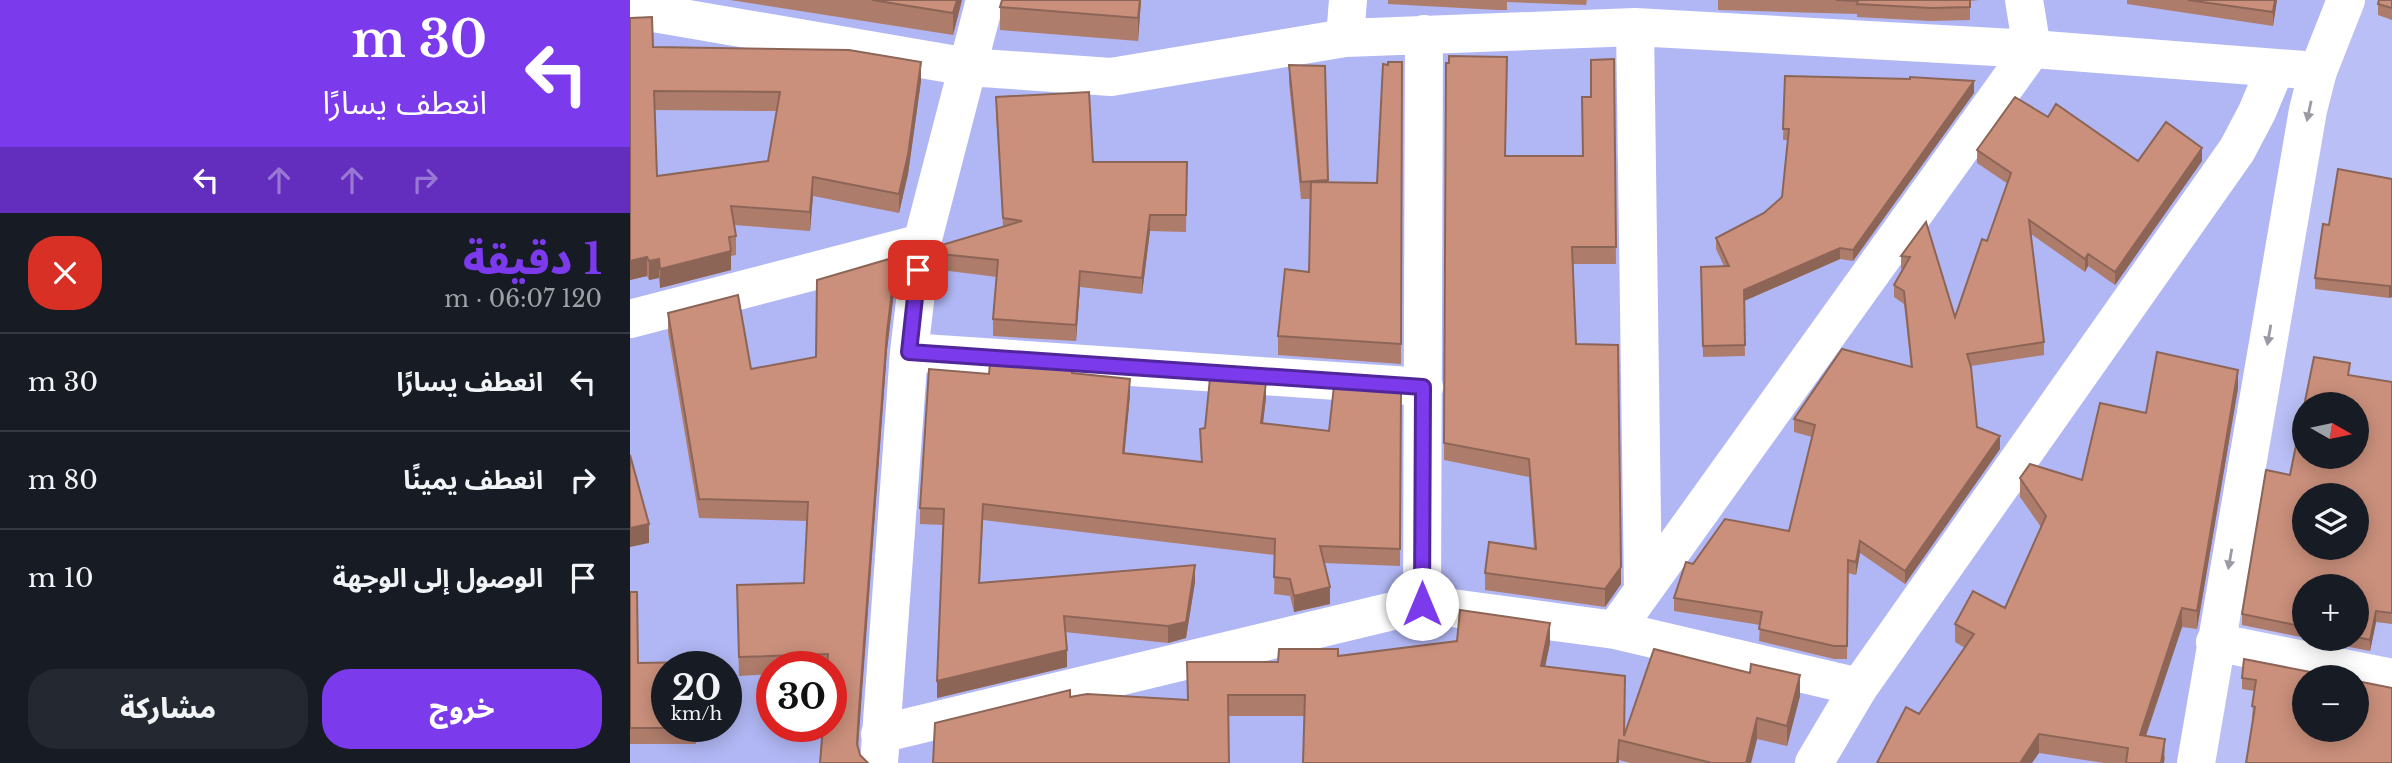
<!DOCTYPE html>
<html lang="ar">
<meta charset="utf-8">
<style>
:root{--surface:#171b24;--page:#242831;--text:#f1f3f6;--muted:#9ea1a6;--line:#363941;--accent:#7c3aed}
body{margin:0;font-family:"Libre Baskerville","Noto Sans Arabic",serif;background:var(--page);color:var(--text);direction:rtl;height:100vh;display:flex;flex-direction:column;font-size:26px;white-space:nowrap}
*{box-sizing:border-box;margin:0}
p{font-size:23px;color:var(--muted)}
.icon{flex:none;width:38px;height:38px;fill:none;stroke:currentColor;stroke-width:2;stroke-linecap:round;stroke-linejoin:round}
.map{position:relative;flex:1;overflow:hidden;direction:ltr}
.details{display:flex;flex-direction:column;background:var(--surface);width:630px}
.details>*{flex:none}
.guide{background:#7c3aed;color:#fff;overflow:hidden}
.needle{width:46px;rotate:99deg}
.tools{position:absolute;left:1662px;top:392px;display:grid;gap:14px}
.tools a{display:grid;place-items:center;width:77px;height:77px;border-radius:50%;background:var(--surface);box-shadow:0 4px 18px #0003;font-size:35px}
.speed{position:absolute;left:21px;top:651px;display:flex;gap:14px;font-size:35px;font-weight:700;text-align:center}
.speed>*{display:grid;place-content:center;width:91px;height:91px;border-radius:50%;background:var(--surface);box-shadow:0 4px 18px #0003;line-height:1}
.speed small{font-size:18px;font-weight:400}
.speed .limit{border:10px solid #d22;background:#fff;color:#111}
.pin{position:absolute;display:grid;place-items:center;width:60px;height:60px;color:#fff;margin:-30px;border-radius:14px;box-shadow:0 4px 10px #0006}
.me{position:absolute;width:77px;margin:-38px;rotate:0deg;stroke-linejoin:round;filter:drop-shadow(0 0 5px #0008)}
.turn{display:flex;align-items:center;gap:24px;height:147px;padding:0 28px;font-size:32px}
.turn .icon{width:91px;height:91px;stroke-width:2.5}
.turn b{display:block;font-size:49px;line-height:60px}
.lanes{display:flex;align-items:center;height:66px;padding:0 28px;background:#0003;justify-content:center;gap:35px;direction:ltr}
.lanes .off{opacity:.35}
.round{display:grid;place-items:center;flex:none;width:74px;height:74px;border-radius:28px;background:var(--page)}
.head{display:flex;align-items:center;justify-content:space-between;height:119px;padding:0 28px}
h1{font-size:42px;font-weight:800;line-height:52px;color:var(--accent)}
.primary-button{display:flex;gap:14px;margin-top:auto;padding:14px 28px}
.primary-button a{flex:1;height:80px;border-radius:28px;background:var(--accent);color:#fff;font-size:28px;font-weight:800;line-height:80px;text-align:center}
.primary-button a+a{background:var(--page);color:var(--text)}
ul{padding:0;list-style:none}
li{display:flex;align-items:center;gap:21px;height:98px;padding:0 28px;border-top:2px solid var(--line)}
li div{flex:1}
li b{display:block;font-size:26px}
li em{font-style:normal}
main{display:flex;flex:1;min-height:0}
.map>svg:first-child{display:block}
.built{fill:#b1b7f4;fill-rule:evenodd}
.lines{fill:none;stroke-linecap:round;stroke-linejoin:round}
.street{stroke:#fff;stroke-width:38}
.secondary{stroke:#fff;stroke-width:38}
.wall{fill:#ae7c6b;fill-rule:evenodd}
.shaded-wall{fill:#8d6557}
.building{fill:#ca907c;stroke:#8d6557;stroke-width:2;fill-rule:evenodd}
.oneway{fill:#999aa3}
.route-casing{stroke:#51269a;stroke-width:18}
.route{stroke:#7c3aed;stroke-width:12}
</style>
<main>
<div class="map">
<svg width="1762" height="763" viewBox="0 0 1762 763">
<rect width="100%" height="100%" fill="#bac0f6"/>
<!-- built -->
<path class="built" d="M0 0H1713L1555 763H0ZM37 667H96V726H37ZM142 667H201V726H142Z"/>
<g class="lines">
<!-- street -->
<path class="street" d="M0 9 338 67 481 77 715 38 1005 27 1402 49 1688 71
M1005 27 1013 590
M715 38 718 0
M0 319 292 243
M279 352 794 387
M792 604 794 34
M985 630 1402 49 1394 0
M1585 642 1762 678
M250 734 792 604 985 630 1229 687
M249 763 279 352 292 243 355 0
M1184 763 1229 687 1607 150 1627 112 1645 69"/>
<!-- secondary -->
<path class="secondary" d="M1566 763 1678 110 1688 71 1716 0"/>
</g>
<!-- wall -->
<path class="wall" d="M100 0H332L323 35Z
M372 0H511L508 41 370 30V7Z
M758 0H957L956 5 877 2V10H868L758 4Z
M1088 0H1349L1340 1V20L1301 21 1227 17V14L1088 10Z
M1497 0H1647L1643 26 1497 4Z
M1762 0V20L1748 15V4Z
M0 18 23 47 291 81 278 174 269 213 183 196 180 231 104 225 106 236V255L101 256V270L30 288 29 278 19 280 17 276 0 280ZM25 110 147 111 138 161 27 176Z
M984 59 986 264H943L946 344 991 584 975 607 855 590V573L904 548 899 477 814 460 816 63 875 156H953L961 97Z
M772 62 771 364 648 355V336L679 272 680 199H671L659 83V65L695 66 698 182 747 183 758 65Z
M1155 76 1344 93 1223 261 1210 259 1114 301 1115 356 1073 357 1071 267 1094 266 1086 249V238L1134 213 1152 197 1158 140H1153Z
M366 97 463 162H557L556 232 520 231 512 294 450 287 446 341 363 336V319L367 277 311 270V254L373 227 366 114Z
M1418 117 1508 161H1572L1485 285 1458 266 1455 272 1401 234 1414 342V355L1341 366 1347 427 1370 449 1275 584 1230 553 1226 575 1218 573 1217 659H1204L1129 641 1130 625 1044 611V598L1063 564 1159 531 1182 437 1164 432V419L1281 367 1274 304 1264 297V285L1273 269H1271V256L1296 222 1325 317 1357 241 1378 184 1347 163V150Z
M1762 179V297L1759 298 1685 289V278L1699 225Z
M266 275 257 350 229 728 190 763 201 667H142V674L109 676 107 603 174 583 177 521 69 518 38 332V313L121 369 186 357Z
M442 373 500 395 494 453 571 462 570 429 575 428 636 398 633 423 699 431 771 391 770 566 694 563 700 604 664 612 660 596 644 594 645 555 353 520 350 583 565 582 556 638 538 643 435 632 437 667 307 698 314 525 290 524V508L359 374Z
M1720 375 1762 382V624L1746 622 1740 651 1679 639H1727V586H1675V638L1612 625V614L1660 475Z
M1608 388 1567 629 1552 627 1516 736 1535 757 1534 763H1474L1409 753 1289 714 1335 648 1325 642V624L1375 608 1411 527 1390 497V478L1452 480 1516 413Z
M0 592 8 663 66 726V744H0Z
M920 643 915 666 995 735 1170 696 1157 746 1127 739 1121 763H1000L989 760V763H673L674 716H599L440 697 558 700 648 662 708 656Z
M1612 678 1762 688 1622 718 1624 691 1612 689Z"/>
<!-- shaded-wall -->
<path class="shaded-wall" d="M327 0H332L323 35V13Z
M510 0H511L508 41V18Z
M1645 0H1647L1643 26V12Z
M291 62V81L278 174 269 213V194Z
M1344 81V93L1223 261V250Z
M1572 148V161L1485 285V272Z
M183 177V196L180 231V212Z
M520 215V231L512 294V278Z
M1210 248V259L1114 301V290Z
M101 251V270L30 288V269Z
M1458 254V266L1455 272V259Z
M17 257V276L0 280V261Z
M266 257V275L257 350 227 762 229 710 257 332Z
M29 259V278L19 280V261Z
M450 271V287L446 341V325Z
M1759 286H1762V297L1759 298Z
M1608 370V388L1567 629V611Z
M500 379V395L493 470V453Z
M636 382V398L631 439V423Z
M1370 436V449L1275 584V571Z
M19 524V543L0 547V528Z
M1230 541V553L1226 575V562Z
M565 565V582L556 638 538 643V626Z
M991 567V584L975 607V589Z
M700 587V604L664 612V596Z
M1552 608V627L1510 753V735Z
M1746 611V622L1740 651V640Z
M920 623V643L911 687V666Z
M437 650V667L307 698V681Z
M1170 675V696L1157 746V726Z
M1127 718V739L1121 763H1116Z
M1409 734V753L1402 763H1390Z
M1535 739 1534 763H1531Z
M989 740V763H987Z"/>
<!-- building -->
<path class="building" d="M242 0H327L323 13Z
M372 0H510L508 18 370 7Z
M1206 0H1340V7L1301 8 1227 4 1228 1Z
M1558 0H1645L1643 12Z
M1749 0H1762V8L1748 4Z
M22 17 23 47 219 50 291 62 278 155 269 194 183 177 180 212 101 206 106 236 99 237 101 251 30 269 29 259 19 261 17 257 0 261V18ZM24 91 150 92 138 161 27 176Z
M819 56 877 57 875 156H953L952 97H961V60L984 59 986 247H942L946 344 988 345 991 567 975 589 855 573 859 542 906 549 899 459 814 443 816 63H819Z
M758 62H772L771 344 648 336 655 269 679 272 681 182 747 183 753 64 758 65Z
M659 65 695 66 698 180 671 182Z
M1155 76 1280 79V77L1344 81 1223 250 1210 248 1114 290 1115 345 1073 346 1071 267 1099 266 1086 238 1134 213 1152 197 1159 129H1153Z
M459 92 463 162H557L556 215H520L512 278 450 271 446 325 363 319 368 260 311 254 312 245 392 221 373 218 366 97Z
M1385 97 1418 117 1426 104 1508 161 1536 122 1572 148 1485 272 1458 254 1455 259 1399 220 1414 342 1337 354 1341 367 1347 427 1370 436 1275 571 1230 541 1226 562 1218 560 1217 646H1204L1129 629 1132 612 1044 598 1056 562 1063 564 1095 519 1159 531 1185 425 1164 419 1212 349 1282 367 1274 291 1264 285 1280 257 1271 256 1296 222 1325 317 1352 239 1357 241 1381 173 1347 150Z
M1708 169 1762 179V286H1759L1685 278 1693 224 1699 225Z
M266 257 257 332 229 710 227 744 230 755 238 763H190L193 726H201V667H197L198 654 109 657 107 585 174 583 178 502 69 499 38 313 108 295 121 369 186 357 187 280Z
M1527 352 1608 370 1567 611 1552 608 1510 735 1535 739 1531 763H1496L1498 748 1409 734 1390 763H1247L1276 707 1289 714 1344 634 1325 624 1343 591 1375 608 1416 516 1390 478 1400 464 1452 480 1470 403 1516 413Z
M1684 357 1720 363 1718 375 1762 382V613L1746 611 1740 640 1727 637V586H1675V627L1612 614 1636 470 1660 475ZM1675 404H1727V457H1675ZM1675 495H1727V548H1675Z
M360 363 442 369V373L500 379 493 453 572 462 570 429 575 428 580 378 636 382 631 423 699 431 704 386 771 391 770 549 690 546 700 587 664 596 660 579 644 577 645 539 353 504 349 583 565 565 556 622 538 626 434 616 437 650 307 681 314 509 290 508 299 369 359 374Z
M0 455 19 524 0 528Z
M0 592H7L8 663 66 662V667H37V726H66V728H0Z
M830 610 920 623 911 666 995 676 994 736 1024 649 1120 673 1121 664 1170 675 1157 726 1127 718 1116 763H1082L989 740 987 763H673L675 695H598L599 763H303L305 723 440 690V697L457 694 558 700 557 662H648L649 649H708V656L827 641Z
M1614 659 1706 677H1675V730H1727V681L1762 688V763H1616L1625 707 1622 706 1626 680 1612 678Z"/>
<!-- one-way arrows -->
<defs><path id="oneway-solid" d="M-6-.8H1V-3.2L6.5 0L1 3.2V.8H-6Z" transform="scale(1.75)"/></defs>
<g class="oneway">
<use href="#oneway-solid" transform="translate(1679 111) rotate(102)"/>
<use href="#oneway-solid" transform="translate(1639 335) rotate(100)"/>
<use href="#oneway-solid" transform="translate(1600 559) rotate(100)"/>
</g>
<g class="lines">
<defs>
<path id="route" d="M288 270 279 352 793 387 792 604"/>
</defs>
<!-- route casing -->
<use href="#route" class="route-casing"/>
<!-- route -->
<use href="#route" class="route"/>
</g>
</svg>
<div class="tools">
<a><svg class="needle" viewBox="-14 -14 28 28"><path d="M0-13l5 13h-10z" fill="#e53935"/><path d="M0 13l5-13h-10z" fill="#9ea1a6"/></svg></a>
<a><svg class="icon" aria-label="layers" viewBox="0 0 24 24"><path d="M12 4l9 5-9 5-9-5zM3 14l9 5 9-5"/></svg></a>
<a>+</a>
<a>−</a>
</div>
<div class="speed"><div>20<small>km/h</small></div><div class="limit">30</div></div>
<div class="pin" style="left:288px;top:270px;background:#d93025"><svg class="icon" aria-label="arrive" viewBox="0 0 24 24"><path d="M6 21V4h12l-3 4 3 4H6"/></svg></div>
<svg class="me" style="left:792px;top:604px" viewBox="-20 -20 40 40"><circle r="19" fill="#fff"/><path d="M0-13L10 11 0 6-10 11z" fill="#7c3aed"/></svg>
</div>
<section class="details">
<div class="guide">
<div class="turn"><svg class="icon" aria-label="left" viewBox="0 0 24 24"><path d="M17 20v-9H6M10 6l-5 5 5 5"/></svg><div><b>30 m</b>انعطف يسارًا</div></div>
<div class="lanes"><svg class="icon" aria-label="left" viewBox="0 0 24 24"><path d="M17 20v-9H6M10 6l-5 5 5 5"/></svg><svg class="icon off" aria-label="ahead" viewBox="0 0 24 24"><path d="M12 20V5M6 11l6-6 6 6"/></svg><svg class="icon off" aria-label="ahead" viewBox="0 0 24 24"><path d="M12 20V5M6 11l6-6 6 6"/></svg><svg class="icon off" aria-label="right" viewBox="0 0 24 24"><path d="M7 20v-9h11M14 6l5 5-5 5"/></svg></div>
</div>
<div class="head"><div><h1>1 دقيقة</h1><p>120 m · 06:07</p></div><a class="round" style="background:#d93025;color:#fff"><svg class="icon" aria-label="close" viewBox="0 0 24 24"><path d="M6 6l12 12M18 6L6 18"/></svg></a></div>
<ul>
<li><svg class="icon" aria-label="left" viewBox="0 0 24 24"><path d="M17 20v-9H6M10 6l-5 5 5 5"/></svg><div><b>انعطف يسارًا</b></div><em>30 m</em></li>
<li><svg class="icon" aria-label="right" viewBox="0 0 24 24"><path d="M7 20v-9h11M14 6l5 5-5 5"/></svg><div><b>انعطف يمينًا</b></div><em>80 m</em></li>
<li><svg class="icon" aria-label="arrive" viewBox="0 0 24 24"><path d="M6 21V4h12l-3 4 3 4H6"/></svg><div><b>الوصول إلى الوجهة</b></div><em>10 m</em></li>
</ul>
<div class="primary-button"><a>خروج</a><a>مشاركة</a></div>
</section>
</main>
